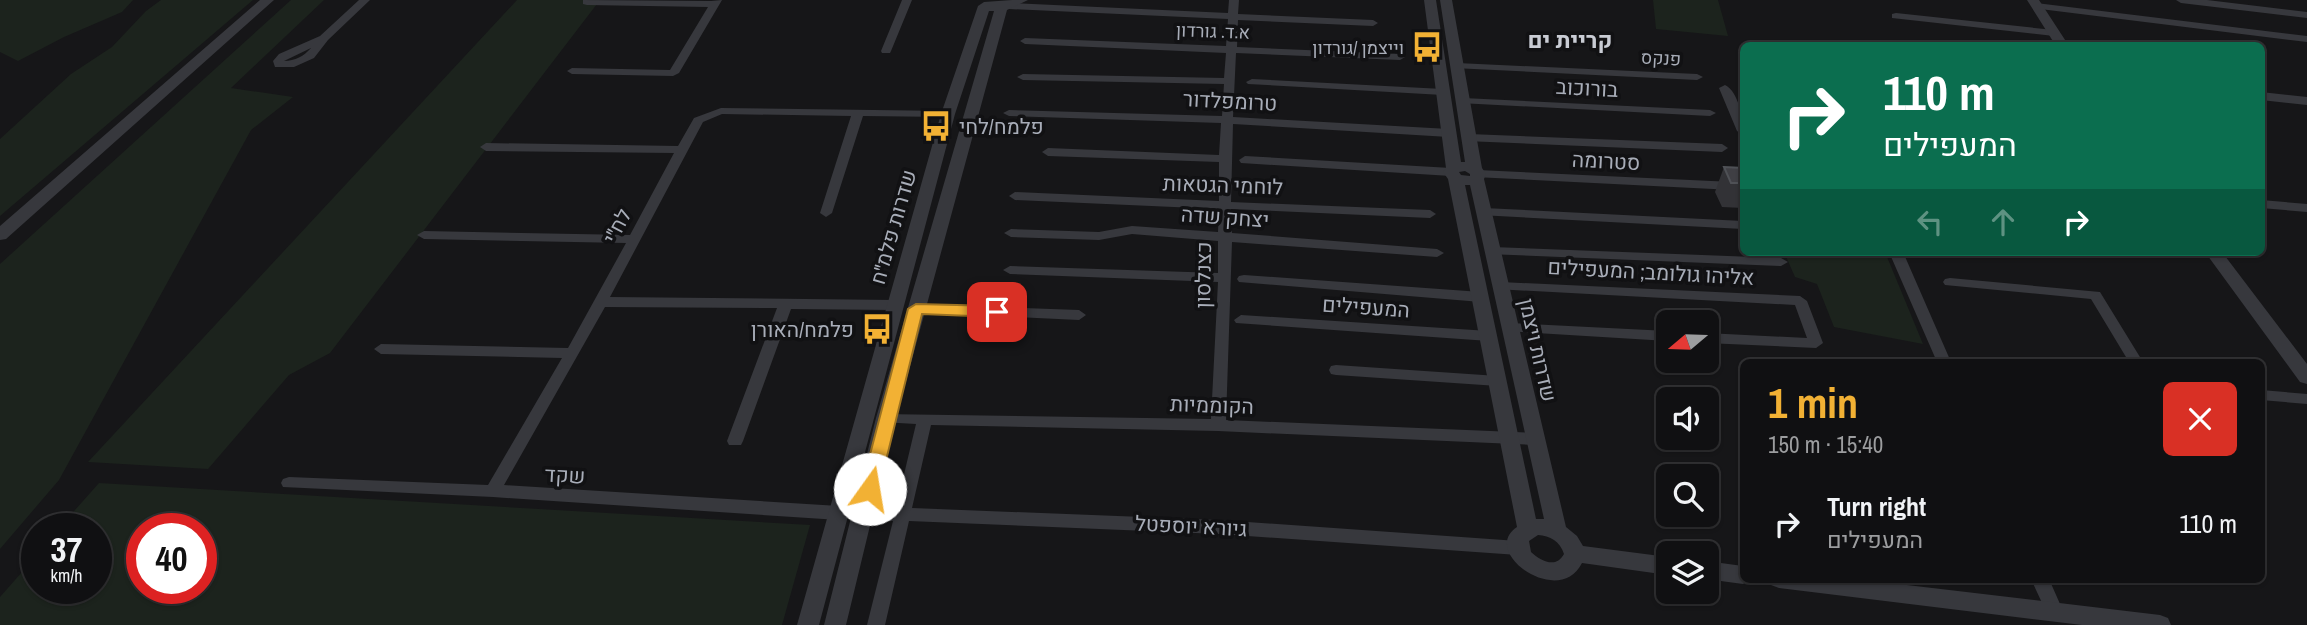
<!DOCTYPE html>
<meta charset="utf-8">
<style>
:root{--surface:#101012;--page:#1e1e20;--text:#f1f3f6;--muted:#9c9d9f;--line:#303032;--accent:#f2b134}
body{margin:0;font-family:"Archivo Narrow",Heebo,sans-serif;background:var(--page);color:var(--text);height:100vh;display:flex;flex-direction:column;font-size:26px;white-space:nowrap}
*{box-sizing:border-box;margin:0}
p{font-size:23px;color:var(--muted)}
.icon{flex:none;width:38px;height:38px;fill:none;stroke:currentColor;stroke-width:2;stroke-linecap:round;stroke-linejoin:round}
.map{position:relative;flex:1;overflow:hidden}
.drawer{position:absolute;left:1740px;top:359px;width:525px;height:224px;display:flex;flex-direction:column;background:var(--surface);border-radius:10px;box-shadow:0 2px 5px #0004,0 0 0 2px var(--line)}
.drawer>*{flex:none}
.hud{position:absolute;left:1740px;top:42px;width:525px;height:214px;border-radius:10px;box-shadow:0 2px 5px #0004,0 0 0 2px var(--line);background:#0b6e4f;color:#fff;overflow:hidden}
.needle{width:46px;rotate:251deg}
.buttons{position:absolute;left:1656px;top:310px;display:grid;gap:14px}
.buttons a{display:grid;place-items:center;width:63px;height:63px;border-radius:10px;background:var(--surface);box-shadow:0 2px 5px #0004,0 0 0 2px var(--line);font-size:35px}
.speed{position:absolute;left:21px;top:513px;display:flex;gap:14px;font-size:35px;font-weight:700;text-align:center}
.speed>*{display:grid;place-content:center;width:91px;height:91px;border-radius:50%;background:var(--surface);box-shadow:0 2px 5px #0004,0 0 0 2px var(--line);line-height:1}
.speed small{font-size:18px;font-weight:400}
.speed .limit{border:10px solid #d22;background:#fff;color:#111}
.pin{position:absolute;display:grid;place-items:center;width:60px;height:60px;color:#fff;margin:-30px;border-radius:14px;box-shadow:0 4px 10px #0006}
.me{position:absolute;width:77px;margin:-38px;rotate:13deg;stroke-linejoin:round;filter:drop-shadow(0 0 5px #0008)}
.turn{display:flex;align-items:center;gap:24px;height:147px;padding:0 28px;font-size:32px}
.turn .icon{width:91px;height:91px;stroke-width:2.5}
.turn b{display:block;font-size:49px;line-height:60px}
.lanes{display:flex;align-items:center;height:66px;padding:0 28px;background:#0003;justify-content:center;gap:35px;direction:ltr}
.lanes .off{opacity:.35}
.round{display:grid;place-items:center;flex:none;width:74px;height:74px;border-radius:10px;background:var(--page)}
.summary{display:flex;align-items:center;justify-content:space-between;height:119px;padding:0 28px}
h1{font-size:42px;font-weight:700;line-height:52px;color:var(--accent)}
ul{padding:0;list-style:none}
li{display:flex;align-items:center;gap:21px;height:91px;padding:0 28px}
li div{flex:1}
li b{display:block;font-size:26px}
li em{font-style:normal}
.map>svg:first-child{display:block}
.green{fill:#1c231d;fill-rule:evenodd}
.lines{fill:none;stroke-linecap:round;stroke-linejoin:round}
.minor{fill:#37383d;fill-rule:evenodd}
.tertiary{fill:#37383d;fill-rule:evenodd}
.wall{fill:#323236}
.building{fill:#3f3f44;stroke:#4f5156;stroke-width:2}
.route{fill:#f2b134;stroke:#9d7322;stroke-width:2}
.labels{text-anchor:middle;dominant-baseline:central;stroke-width:7;stroke-linejoin:round;paint-order:stroke}
.far-street-label{font-size:18px;fill:#a8adb8;stroke:#111113}
.far-poi-label{font-size:18px;fill:#a8adb8;stroke:#111113;text-anchor:end}
.street-label{font-size:21px;fill:#a8adb8;stroke:#111113}
.poi-label{font-size:21px;fill:#a8adb8;stroke:#111113;text-anchor:start}
.far-district-label{font-size:23px;font-weight:bold;fill:#c9ccd4;stroke:#111113}
</style>
<div class="map">
<svg width="2307" height="625" viewBox="0 0 2307 625">
<rect width="100%" height="100%" fill="#161618"/>
<!-- green -->
<path class="green" d="M0 0H133L122 12 64 37 18 61 0 52Z
M161 0H253L0 216V139L71 74 112 47 146 11Z
M291 0H324L231 88 293 97 251 130 59 480 0 549V264Z
M517 0H600L330 353 289 375 208 469 88 462Z
M1653 0H1718L1728 36 1656 29Z
M1784 252H1885L1923 344 1834 327 1817 284 1795 277Z
M99 483 810 525 782 625H0V597L37 555V588H96V528H59ZM142 528H201V588H142Z"/>
<g class="lines">
<!-- minor -->
<path class="minor" d="M359 0H370L328 40 314 58 294 67H275L273 61 279 54 320 36ZM311 48C304 56 295 61 284 61Z
M583 0 711 1 722 0 679 73 673 76 572 74 567 71 572 68 670 70 708 7 587 5 583 4Z
M902 0H912L891 51 890 53H882L881 51Z
M1229 0H1239L1238 14 1373 20 1378 23 1373 26 1238 20 1237 47 1400 54 1405 57 1400 60 1236 53 1233 117 1449 129 1455 133 1449 137 1233 124 1231 202 1430 210 1436 214 1430 218 1231 209 1232 233 1437 249 1444 253 1437 257 1232 242 1226 420 1535 433 1541 435 1543 439 1541 443 1535 445 1218 431 931 425 912 508 1219 520 1518 541 1524 543 1526 548 1524 553 1518 555 1219 534 909 521 885 625H867L893 521 858 518 856 513 858 508 864 506 896 508 916 424 881 422 878 418 881 414 1211 419 1218 282 1010 274 1003 270 1010 266 1218 273V241L1132 234 1099 240 1011 237 1004 233 1011 229 1099 232 1132 226 1218 232 1219 209 1015 200 1009 196 1015 192 1219 201V162L1048 156 1042 152 1048 148 1219 155 1221 123 1009 116 1003 113 1009 110 1222 116 1224 84 1023 80 1017 77 1023 74 1224 78 1226 53 1025 44 1020 41 1025 38 1226 46 1228 19 1009 9 1004 6 1009 3 1228 13Z
M2176 0H2207L2307 12V18L2181 3Z
M2036 3 2307 36V42L2032 8V4Z
M1896 13 2054 30 2059 33 2054 36 1892 18V14Z
M1457 63 1697 74 1703 77 1697 80 1453 68V64Z
M1252 79 1443 89 1449 92 1443 95 1248 84 1246 82Z
M1725 85C1739 92 1743 119 1743 135L1737 131 1719 88Z
M1463 98 1710 110 1716 113 1710 116 1459 103V99Z
M721 108 948 111 954 114 948 117 863 116 832 213 826 217 820 213 851 116 722 114 703 122 610 297 895 300 902 305 895 310 791 309 743 441 741 445H729L727 441 777 308 605 307 504 485 839 506 845 508 847 513 845 518 839 520 493 497 283 487 281 483 283 479 289 477 488 485 562 358 381 354 374 349 381 344 568 348 626 243 424 239 417 235 424 231 630 235 674 153 486 151 480 147 486 143 678 146 694 118Z
M1469 134 1722 144 1728 148 1722 152 1465 141 1463 138Z
M1245 156 1451 168 1457 172 1451 176 1241 163 1239 160Z
M1478 170 1733 182 1739 186 1733 190 1474 177 1472 174 1474 171Z
M2261 200 2307 204V212L2261 208Z
M1484 208 1743 221V229L1479 215 1478 212Z
M1492 247 1781 258 1788 262 1781 266 1487 254 1485 251 1487 248Z
M1889 252H1903L1951 362H1937Z
M1244 275 1481 292 1488 297 1481 302 1239 282 1237 279 1239 276Z
M1950 278 2100 292 2143 362H2129L2091 299 1945 285 1943 282 1945 279Z
M1500 282 1800 296 1807 301 1823 343 1816 348 1706 343V333L1807 338 1795 305 1495 289 1493 286Z
M916 304 1079 310 1086 315 1079 320 911 312 909 309Z
M1241 315 1489 331 1496 336 1489 341 1236 323 1234 320Z
M1510 323 1668 331V341L1505 331 1503 328Z
M1336 365 1498 376 1503 377 1505 381 1503 385 1498 386 1336 375 1331 374 1329 370 1331 366Z
M2261 390 2307 394V404L2261 400Z
M2031 579H2049L2064 613 2061 618 2055 621 2049 618Z"/>
<!-- tertiary -->
<path class="tertiary" d="M260 0H274L6 239 0 240V226Z
M1012 0H1028L1007 10 896 418 846 625H824L876 418 994 11H989L955 114 819 625H797L941 114 978 6 984 2Z
M1424 0H1436L1461 162H1465L1440 0H1452L1482 168 1486 174 1484 179 1566 527 1577 536 1583 546 1668 557V575L1582 563C1559 609 1479 552 1517 527L1448 179 1443 172 1446 168ZM1465 171 1470 174V176L1461 175 1459 172ZM1465 185H1470L1544 519H1536ZM1538 535C1550 536 1560 541 1564 554 1556 569 1541 561 1531 552L1529 541Z
M2027 0H2039L2069 46H2056Z
M2261 92 2307 97V105L2261 100Z
M2205 252H2222L2307 364V384L2300 382Z
M1706 561 1743 566V579H1752L1743 584 1706 579Z
M1768 579H1856L2160 615 2168 618 2171 625H2082L1779 588 1771 585Z"/>
</g>
<!-- wall -->
<path class="wall" d="M1724 167 1743 168V208L1722 207 1715 192Z"/>
<!-- building -->
<path class="building" d="M1724 167 1743 168V183H1731Z"/>
<!-- route -->
<path class="route" d="M916 304 997 306 1005 312 997 317 922 314 879 489 876 495H863L861 489 908 309Z"/>
<!-- icons -->
<defs>
<symbol id="bus-bare" viewBox="-9 -9 18 18"><path d="M-5-6H5V4H4V6H2V4H-2V6H-4V4H-5ZM-3.5-4V0h7V-4ZM-3.5 1.2v1.5H-2V1.2ZM2 1.2v1.5H3.5V1.2Z" fill="#f2b134" stroke="#111113" stroke-width="2.5" paint-order="stroke"/></symbol>
</defs>
<g fill-rule="evenodd">
<use href="#bus-bare" x="1405" y="25" width="44" height="44"/>
<use href="#bus-bare" x="914" y="104" width="44" height="44"/>
<use href="#bus-bare" x="855" y="307" width="44" height="44"/>
</g>
<g class="labels">
<!-- far-street labels -->
<g class="far-street-label">
<text transform="translate(1213 31) rotate(2)">א.ד. גורדון</text>
<text transform="translate(1661 58) rotate(3)">פנקס</text>
</g>
<!-- far-poi labels -->
<g class="far-poi-label">
<text x="1404" y="47">וייצמן /גורדון</text>
</g>
<!-- street labels -->
<g class="street-label">
<text transform="translate(1587 88) rotate(3)">בורוכוב</text>
<text transform="translate(1230 101) rotate(3)">טרומפלדור</text>
<text transform="translate(1606 161) rotate(3)">סטרומה</text>
<text transform="translate(1223 185) rotate(2)">לוחמי הגטאות</text>
<text transform="translate(1225 217) rotate(4)">יצחק שדה</text>
<text transform="translate(617 226) rotate(-62)">לח"י</text>
<text transform="translate(893 227) rotate(-74)">שדרות פלמ"ח</text>
<text transform="translate(1651 272) rotate(3)">אליהו גולומב; המעפילים</text>
<text transform="translate(1203 275) rotate(-89)">כצנלסון</text>
<text transform="translate(1366 307) rotate(4)">המעפילים</text>
<text transform="translate(1538 350) rotate(77)">שדרות ויצמן</text>
<text transform="translate(1212 405) rotate(2)">הקוממיות</text>
<text transform="translate(565 475) rotate(3)">שקד</text>
<text transform="translate(1191 526) rotate(3)">גיורא יוספטל</text>
</g>
<!-- poi labels -->
<g class="poi-label">
<text x="959" y="126">פלמח/לחי</text>
<text x="854" y="329" text-anchor="end">פלמח/האורן</text>
</g>
<!-- far-district labels -->
<g class="far-district-label">
<text x="1570" y="39">קריית ים</text>
</g>
</g>
</svg>
<div class="buttons">
<a><svg class="needle" viewBox="-14 -14 28 28"><path d="M0-13l5 13h-10z" fill="#e53935"/><path d="M0 13l5-13h-10z" fill="#9c9d9f"/></svg></a>
<a><svg class="icon" aria-label="sound" viewBox="0 0 24 24"><path d="M4 9h4l5-4v14l-5-4H4zM17 9q2 3 0 6"/></svg></a>
<a><svg class="icon" aria-label="search" viewBox="0 0 24 24"><circle cx="10" cy="10" r="6"/><path d="M15 15l6 6"/></svg></a>
<a><svg class="icon" aria-label="layers" viewBox="0 0 24 24"><path d="M12 4l9 5-9 5-9-5zM3 14l9 5 9-5"/></svg></a>
</div>
<div class="speed"><div>37<small>km/h</small></div><div class="limit">40</div></div>
<div class="pin" style="left:997px;top:312px;background:#d93025"><svg class="icon" aria-label="arrive" viewBox="0 0 24 24"><path d="M6 21V4h12l-3 4 3 4H6"/></svg></div>
<svg class="me" style="left:870px;top:489px" viewBox="-20 -20 40 40"><circle r="19" fill="#fff"/><path d="M0-13L10 11 0 6-10 11z" fill="#f2b134"/></svg>
<div class="hud">
<div class="turn"><svg class="icon" aria-label="right" viewBox="0 0 24 24"><path d="M7 20v-9h11M14 6l5 5-5 5"/></svg><div><b>110 m</b>המעפילים</div></div>
<div class="lanes"><svg class="icon off" aria-label="left" viewBox="0 0 24 24"><path d="M17 20v-9H6M10 6l-5 5 5 5"/></svg><svg class="icon off" aria-label="ahead" viewBox="0 0 24 24"><path d="M12 20V5M6 11l6-6 6 6"/></svg><svg class="icon" aria-label="right" viewBox="0 0 24 24"><path d="M7 20v-9h11M14 6l5 5-5 5"/></svg></div>
</div>
<section class="drawer">
<div class="summary"><div><h1>1 min</h1><p>150 m · 15:40</p></div><a class="round" style="background:#d93025;color:#fff"><svg class="icon" aria-label="close" viewBox="0 0 24 24"><path d="M6 6l12 12M18 6L6 18"/></svg></a></div>
<ul>
<li><svg class="icon" aria-label="right" viewBox="0 0 24 24"><path d="M7 20v-9h11M14 6l5 5-5 5"/></svg><div><b>Turn right</b><p>המעפילים</p></div><em>110 m</em></li>
</ul>
</section>
</div>
